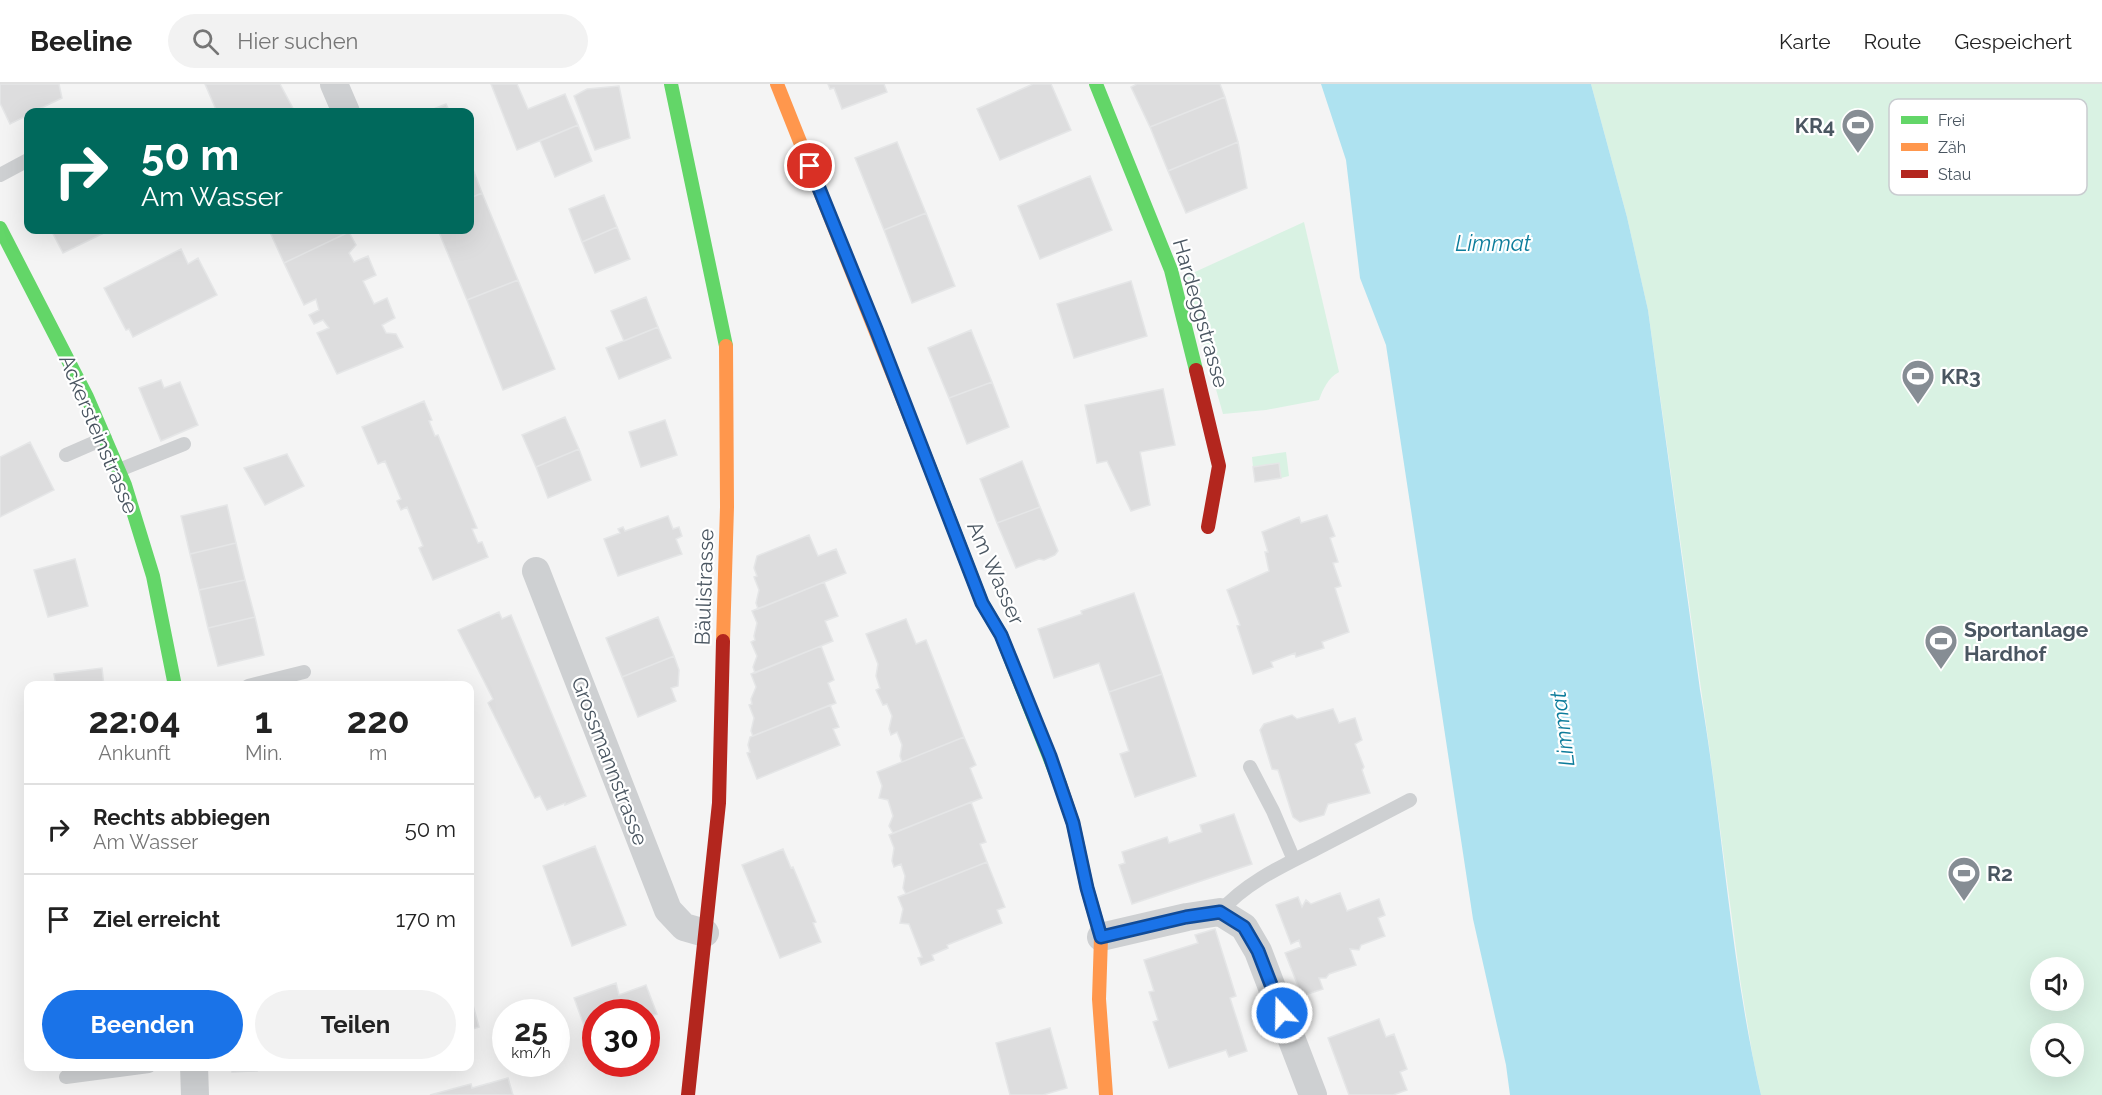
<!DOCTYPE html>
<html lang="de">
<meta charset="utf-8">
<style>
:root{--surface:#fff;--page:#f2f2f2;--text:#222;--muted:#767676;--line:#e0e0e0;--accent:#1a73e8}
body{margin:0;font-family:Raleway,sans-serif;background:var(--page);color:var(--text);height:100vh;display:flex;flex-direction:column;font-size:22px;white-space:nowrap}
*{box-sizing:border-box;margin:0}
p{font-size:20px;color:var(--muted)}
.icon{flex:none;width:33px;height:33px;fill:none;stroke:currentColor;stroke-width:2;stroke-linecap:round;stroke-linejoin:round}
.map{position:relative;flex:1;overflow:hidden}
.panel{position:absolute;left:24px;top:597px;width:450px;height:390px;display:flex;flex-direction:column;background:var(--surface);border-radius:12px;box-shadow:0 6px 24px #0002}
.panel>*{flex:none}
.banner{position:absolute;left:24px;top:24px;width:450px;height:126px;border-radius:12px;box-shadow:0 6px 24px #0002;background:#00695c;color:#fff;overflow:hidden}
.tools{position:absolute;left:2030px;top:873px;display:grid;gap:12px}
.tools a{display:grid;place-items:center;width:54px;height:54px;border-radius:50%;background:var(--surface);box-shadow:0 6px 24px #0002;font-size:30px}
.speed{position:absolute;left:492px;top:915px;display:flex;gap:12px;font-size:30px;font-weight:700;text-align:center}
.speed>*{display:grid;place-content:center;width:78px;height:78px;border-radius:50%;background:var(--surface);box-shadow:0 6px 24px #0002;line-height:1}
.speed small{font-size:15px;font-weight:400}
.speed .limit{border:9px solid #d22;background:#fff;color:#111}
.pin{position:absolute;display:grid;place-items:center;width:51px;height:51px;color:#fff;margin:-26px;border:3px solid #fff;border-radius:50%;box-shadow:0 2px 6px #0007}
.me{position:absolute;width:66px;margin:-33px;rotate:339deg;stroke-linejoin:round;filter:drop-shadow(0 0 4px #0008)}
.turn{display:flex;align-items:center;gap:21px;height:126px;padding:0 18px;font-size:27px}
.turn .icon{width:78px;height:78px;stroke-width:2.5}
.turn b{display:block;font-size:42px;line-height:51px}
.eta{display:flex;justify-content:space-evenly;align-items:center;height:102px;text-align:center}
.eta b{font-size:36px;font-weight:700;line-height:42px}
.action{display:flex;gap:12px;margin-top:auto;padding:12px 18px}
.action a{flex:1;height:69px;border-radius:36px;background:var(--accent);color:#fff;font-size:24px;font-weight:700;line-height:69px;text-align:center}
.action a+a{background:var(--page);color:var(--text)}
ul{padding:0;list-style:none}
li{display:flex;align-items:center;gap:18px;height:90px;padding:0 18px;border-top:2px solid var(--line)}
li div{flex:1}
li b{display:block;font-size:22px}
li em{font-style:normal}
header{display:flex;align-items:center;gap:36px;box-sizing:border-box;height:84px;padding:0 30px;background:var(--surface);border-bottom:2px solid var(--line)}
header strong{font-size:28px}
nav{display:flex;gap:33px;margin-inline-start:auto;font-size:21px}
.search{width:420px;height:54px;background:var(--page);display:flex;align-items:center;gap:15px;box-sizing:border-box;padding:0 21px;border-radius:33px;color:var(--muted);font-size:22px}
.map>svg:first-child{display:block}
.green{fill:#d9f2e3;fill-rule:evenodd}
.water{fill:#aee2f0}
.building{fill:#ddddde;stroke:#e5e6e7;stroke-width:1.5}
.lines{fill:none;stroke-linecap:round;stroke-linejoin:round}
.lane{stroke:#ced0d2;stroke-width:14}
.street{stroke:#ced0d2;stroke-width:28}
.fast{stroke:#63d668;stroke-width:14}
.slow{stroke:#ff974d;stroke-width:14}
.jam{stroke:#b3261e;stroke-width:14}
.route-casing{stroke:#114b97;stroke-width:15}
.route{stroke:#1a73e8;stroke-width:10}
.labels{text-anchor:middle;dominant-baseline:central;stroke-width:4.5;stroke-linejoin:round;paint-order:stroke}
.poi-label{font-size:21px;font-weight:bold;fill:#4a5661;stroke:#fff;text-anchor:start}
.street-label{font-size:21px;fill:#4a5661;stroke:#fff}
.water-label{font-size:22px;font-style:italic;fill:#0c7c9b;stroke:#fff}
.key{fill:#fff;stroke:#c9ccd0;stroke-width:1.5}
.key-label{font-size:16px;fill:#4a5661}
</style>
<header>
<strong>Beeline</strong>
<div class="search"><svg class="icon" aria-label="search" viewBox="0 0 24 24"><circle cx="10" cy="10" r="6"/><path d="M15 15l6 6"/></svg>Hier suchen</div>
<nav><a>Karte</a><a>Route</a><a>Gespeichert</a></nav>
</header>
<div class="map">
<svg width="2102" height="1011" viewBox="0 0 2102 1011">
<rect width="100%" height="100%" fill="#f4f4f4"/>
<!-- green -->
<path class="green" d="M1591 0H2102V1011H1761L1753 974 1740 895 1711 676 1648 226 1627 133ZM2040 884H2073V916H2040ZM2040 950H2073V982H2040Z
M1304 138 1339 288C1328 294 1323 305 1319 316L1266 326 1223 330 1184 193Z
M1286 368 1289 392 1281 394 1279 379 1253 383 1252 373Z"/>
<!-- water -->
<path class="water" d="M1321 0H1591L1627 133 1648 226 1700 606C1723 740 1730 878 1761 1011H1510L1506 981 1473 835 1386 261 1360 194 1346 76Z"/>
<!-- building -->
<path class="building" d="M0 0H59L62 14 33 28H28V31L10 40 0 19Z
M205 0H280L295 28H217Z
M491 0H517L528 25 565 10 578 41 517 66Z
M828 0H884L887 8 842 25 834 4 830 5Z
M1033 0H1051L1071 46 1000 76 977 25Z
M1137 0H1220L1225 13 1150 43 1131 3Z
M619 2 630 54 595 66 574 12 587 5Z
M1225 13 1238 58 1168 87 1150 43Z
M446 20 450 28H426Z
M578 41 592 77 555 93 540 57Z
M897 58 926 129 884 146 855 74Z
M1238 58 1247 104 1186 129 1168 87Z
M470 77 482 109 470 114Z
M1090 92 1112 146 1040 175 1018 122Z
M482 109 518 196 467 216 438 146H470V114Z
M604 111 617 143 582 158 569 125Z
M926 129 955 202 912 219 884 146Z
M617 143 630 175 595 189 582 158Z
M51 146H110L63 169Z
M269 146H348L349 148 284 179Z
M349 148 356 161 349 169 354 178 368 172 376 191 363 197 374 220 387 214 395 234 382 241 386 249 396 250 403 263 337 290 317 249 329 244 323 236 314 240 309 231 319 226 316 215 304 221 284 179Z
M181 165 188 180 198 174 217 211 133 253 129 245 126 246 104 204Z
M518 196 555 285 503 306 467 216Z
M1131 197 1147 252 1074 274 1057 220Z
M646 213 658 243 624 257 611 227Z
M658 243 671 274 619 295 606 264Z
M971 246 992 298 949 314 928 264Z
M161 296 164 304 180 298 198 341 161 357 139 304Z
M992 298 1009 343 967 360 949 314Z
M1163 305 1175 361 1140 368 1150 421 1131 427 1107 377 1097 379 1085 321Z
M424 317 432 336 429 337 435 352 438 351 477 444 472 445 478 459 482 458 488 473 433 496 419 464 423 462 407 423 401 426 397 417 401 415 385 377 378 380 362 343Z
M565 333 579 365 536 383 522 351Z
M665 336 677 371 641 383 629 348Z
M30 358 54 406 0 433V373Z
M579 365 591 396 548 414 536 383Z
M287 370 304 402 265 421 244 384Z
M1022 377 1040 423 997 439 980 395Z
M1279 379 1281 394 1255 398 1253 383Z
M227 421 236 459 190 470 181 432Z
M1040 423 1058 467 1055 471 1044 476 1039 475 1016 484 997 439Z
M1327 431 1335 452 1330 454 1338 478 1333 479 1341 502 1335 504 1349 548 1322 558 1324 564 1296 573 1295 569 1271 578 1273 583 1253 590 1237 542 1240 541 1227 506 1269 487 1265 468H1268L1262 448 1299 433 1301 439Z
M668 432 673 445 679 443 682 452 676 455 682 470 618 492 604 455 620 449 618 445 623 443 625 447Z
M809 451 818 472 836 465 846 489 758 525 756 519 759 506 754 493 757 492 754 484 757 472Z
M236 459 245 496 199 506 190 470Z
M75 475 88 522 48 533 34 486Z
M245 496 255 533 208 544 199 506Z
M824 498 838 532 825 537 833 557 755 589 753 583 757 572 751 558 755 556 754 552 757 539 752 527Z
M1134 509 1162 590 1109 608 1099 579 1054 594 1038 545 1082 530 1081 527Z
M499 528 502 535 511 531 586 712 565 721V719L547 726 540 712 535 714 488 619 493 615 458 546Z
M255 533 264 571 218 582 208 544Z
M658 533 674 572 622 593 606 554Z
M906 535 916 560 926 556 964 653 902 678 900 672 902 661 897 648 891 651 889 645 892 632 887 620 883 621 876 606 880 604 876 592 878 580 866 550Z
M821 562 834 596 828 599 836 619 753 652 751 647 754 634 749 621 752 620 751 615 756 603 751 590Z
M674 572 679 586 678 602 671 604 676 617 638 633 622 593Z
M102 584 104 602H56L54 590Z
M1162 590 1196 692 1135 713 1120 670 1129 667 1109 608Z
M830 621 839 643 833 645 840 661 757 695 747 669 750 668 748 661 750 653Z
M1333 625 1339 639 1355 634 1362 656 1355 660 1364 683 1362 686 1370 709 1328 720 1324 731 1300 738 1293 733 1278 686 1272 685 1260 646 1264 640 1292 631 1297 635Z
M964 653 976 681 970 684 982 714 893 749 889 742 893 732 888 716 879 714 882 702 877 688Z
M971 718 986 758 980 760 987 778 906 810 903 804 905 792 901 780 894 783 892 777 894 764 889 751Z
M1234 730 1252 780 1132 820 1119 781 1125 779 1122 768 1167 753 1169 759 1202 748 1200 741Z
M595 762 626 841 572 862 543 782Z
M783 765 791 784 793 783 816 838 813 839 821 858 780 874 742 781Z
M987 778 1005 823 997 826 1002 839 947 861 948 864 932 871 934 876 921 881 918 874 922 873 909 840 900 839 903 825 898 813Z
M1340 809 1347 827 1379 815 1385 831 1378 834 1385 852 1361 861 1359 866 1350 865 1356 881 1329 890 1326 894H1319L1323 905 1302 912 1285 869 1301 863 1299 856 1291 860 1276 821 1298 813 1302 823 1306 816 1311 820Z
M1215 845 1236 912 1230 914 1247 967 1229 973 1226 966 1169 984 1153 938 1158 936 1149 908 1154 907 1144 876 1198 859 1195 851Z
M616 899 619 911 646 901 657 930 646 934V928H596V965L593 966 574 914Z
M470 910 479 943 470 946Z
M1379 935 1386 953 1394 950 1407 985 1400 988 1407 1006 1393 1011H1349L1328 954Z
M1050 944 1067 1004 1043 1011H1010L996 959Z
M232 982H257V987L232 988Z
M508 994 513 1011H430L471 1000 472 1004Z"/>
<g class="lines">
<!-- lane -->
<path class="lane" d="M0 91 28 76
M66 371 105 354
M119 386 184 360
M248 602 304 588
M1250 683 1273 727 1294 776
M1220 828C1245 799 1282 782 1316 765 1347 749 1379 732 1410 716
M66 993 149 982"/>
<!-- street -->
<path class="street" d="M334 0 346 28
M536 487 668 826 684 843 705 849
M1101 853 1187 833 1220 828 1244 843 1258 867 1313 1011
M194 982 195 1011"/>
<!-- fast -->
<path class="fast" d="M671 0 726 262
M1096 0 1171 186 1196 286
M0 144 87 313 125 401 153 492 175 602
M930 384 982 519 1001 551 1060 700"/>
<!-- slow -->
<path class="slow" d="M777 0 930 384
M723 557 727 423 726 262
M1060 700 1073 739 1087 804 1101 853 1099 915 1106 1011"/>
<!-- jam -->
<path class="jam" d="M1196 286 1219 382 1208 443
M688 1011 719 719 723 557"/>
</g>
<g class="lines">
<defs>
<path id="route" d="M810 82 876 245 982 519 1001 551 1050 672 1073 739 1087 804 1101 853 1186 833 1220 828 1244 843 1258 867 1282 929"/>
</defs>
<!-- route casing -->
<use href="#route" class="route-casing"/>
<!-- route -->
<use href="#route" class="route"/>
</g>
<!-- icons -->
<defs>
<symbol id="stadium-pin" viewBox="-11 -11 22 30"><path d="M0 17L-7.5 6A9.5 9.5 0 1 1 7.5 6Z" fill="#868d94" stroke="#fff"/><path d="M0-5a6.5 5 0 1 0 0 10a6.5 5 0 1 0 0-10ZM-3.5-1.8h7v3.6h-7Z" fill="#fff"/></symbol>
</defs>
<g fill-rule="evenodd">
<use href="#stadium-pin" x="1839" y="22" width="38" height="52"/>
<use href="#stadium-pin" x="1899" y="273" width="38" height="52"/>
<use href="#stadium-pin" x="1922" y="538" width="38" height="52"/>
<use href="#stadium-pin" x="1945" y="770" width="38" height="52"/>
</g>
<g class="labels">
<!-- poi labels -->
<g class="poi-label">
<text x="1835" y="41" text-anchor="end">KR4</text>
<text x="1941" y="292">KR3</text>
<text x="1964" y="545">Sportanlage<tspan x="1964" dy="24">Hardhof</tspan></text>
<text x="1987" y="789">R2</text>
</g>
<!-- street labels -->
<g class="street-label">
<text transform="translate(1201 229) rotate(74)">Hardeggstrasse</text>
<text transform="translate(99 350) rotate(67)">Ackersteinstrasse</text>
<text transform="translate(996 489) rotate(66)">Am Wasser</text>
<text transform="translate(704 503) rotate(-88)">Bäulistrasse</text>
<text transform="translate(610 677) rotate(69)">Grossmannstrasse</text>
</g>
<!-- water labels -->
<g class="water-label">
<text x="1493" y="159">Limmat</text>
<text transform="translate(1562 645) rotate(-97)">Limmat</text>
</g>
</g>
<!-- legend -->
<rect x="1889" y="15" width="198" height="96" rx="9" class="key"/>
<rect x="1901" y="32" width="27" height="8" fill="#63d668"/>
<rect x="1901" y="59" width="27" height="8" fill="#ff974d"/>
<rect x="1901" y="86" width="27" height="8" fill="#b3261e"/>
<g class="key-label">
<text x="1938" y="42">Frei</text>
<text x="1938" y="69">Zäh</text>
<text x="1938" y="96">Stau</text>
</g>
</svg>
<div class="tools">
<a><svg class="icon" aria-label="sound" viewBox="0 0 24 24"><path d="M4 9h4l5-4v14l-5-4H4zM17 9q2 3 0 6"/></svg></a>
<a><svg class="icon" aria-label="search" viewBox="0 0 24 24"><circle cx="10" cy="10" r="6"/><path d="M15 15l6 6"/></svg></a>
</div>
<div class="speed"><div>25<small>km/h</small></div><div class="limit">30</div></div>
<div class="pin" style="left:810px;top:82px;background:#d93025"><svg class="icon" aria-label="arrive" viewBox="0 0 24 24"><path d="M6 21V4h12l-3 4 3 4H6"/></svg></div>
<svg class="me" style="left:1282px;top:929px" viewBox="-20 -20 40 40"><circle r="17" fill="#1a73e8" stroke="#fff" stroke-width="3"/><path d="M0-11L8 9 0 5-8 9z" fill="#fff"/></svg>
<div class="banner">
<div class="turn"><svg class="icon" aria-label="right" viewBox="0 0 24 24"><path d="M7 20v-9h11M14 6l5 5-5 5"/></svg><div><b>50 m</b>Am Wasser</div></div>
</div>
<section class="panel">
<div class="eta">
<div><b>22:04</b><p>Ankunft</p></div>
<div><b>1</b><p>Min.</p></div>
<div><b>220</b><p>m</p></div>
</div>
<ul>
<li><svg class="icon" aria-label="right" viewBox="0 0 24 24"><path d="M7 20v-9h11M14 6l5 5-5 5"/></svg><div><b>Rechts abbiegen</b><p>Am Wasser</p></div><em>50 m</em></li>
<li><svg class="icon" aria-label="arrive" viewBox="0 0 24 24"><path d="M6 21V4h12l-3 4 3 4H6"/></svg><div><b>Ziel erreicht</b></div><em>170 m</em></li>
</ul>
<div class="action"><a>Beenden</a><a>Teilen</a></div>
</section>
</div>
